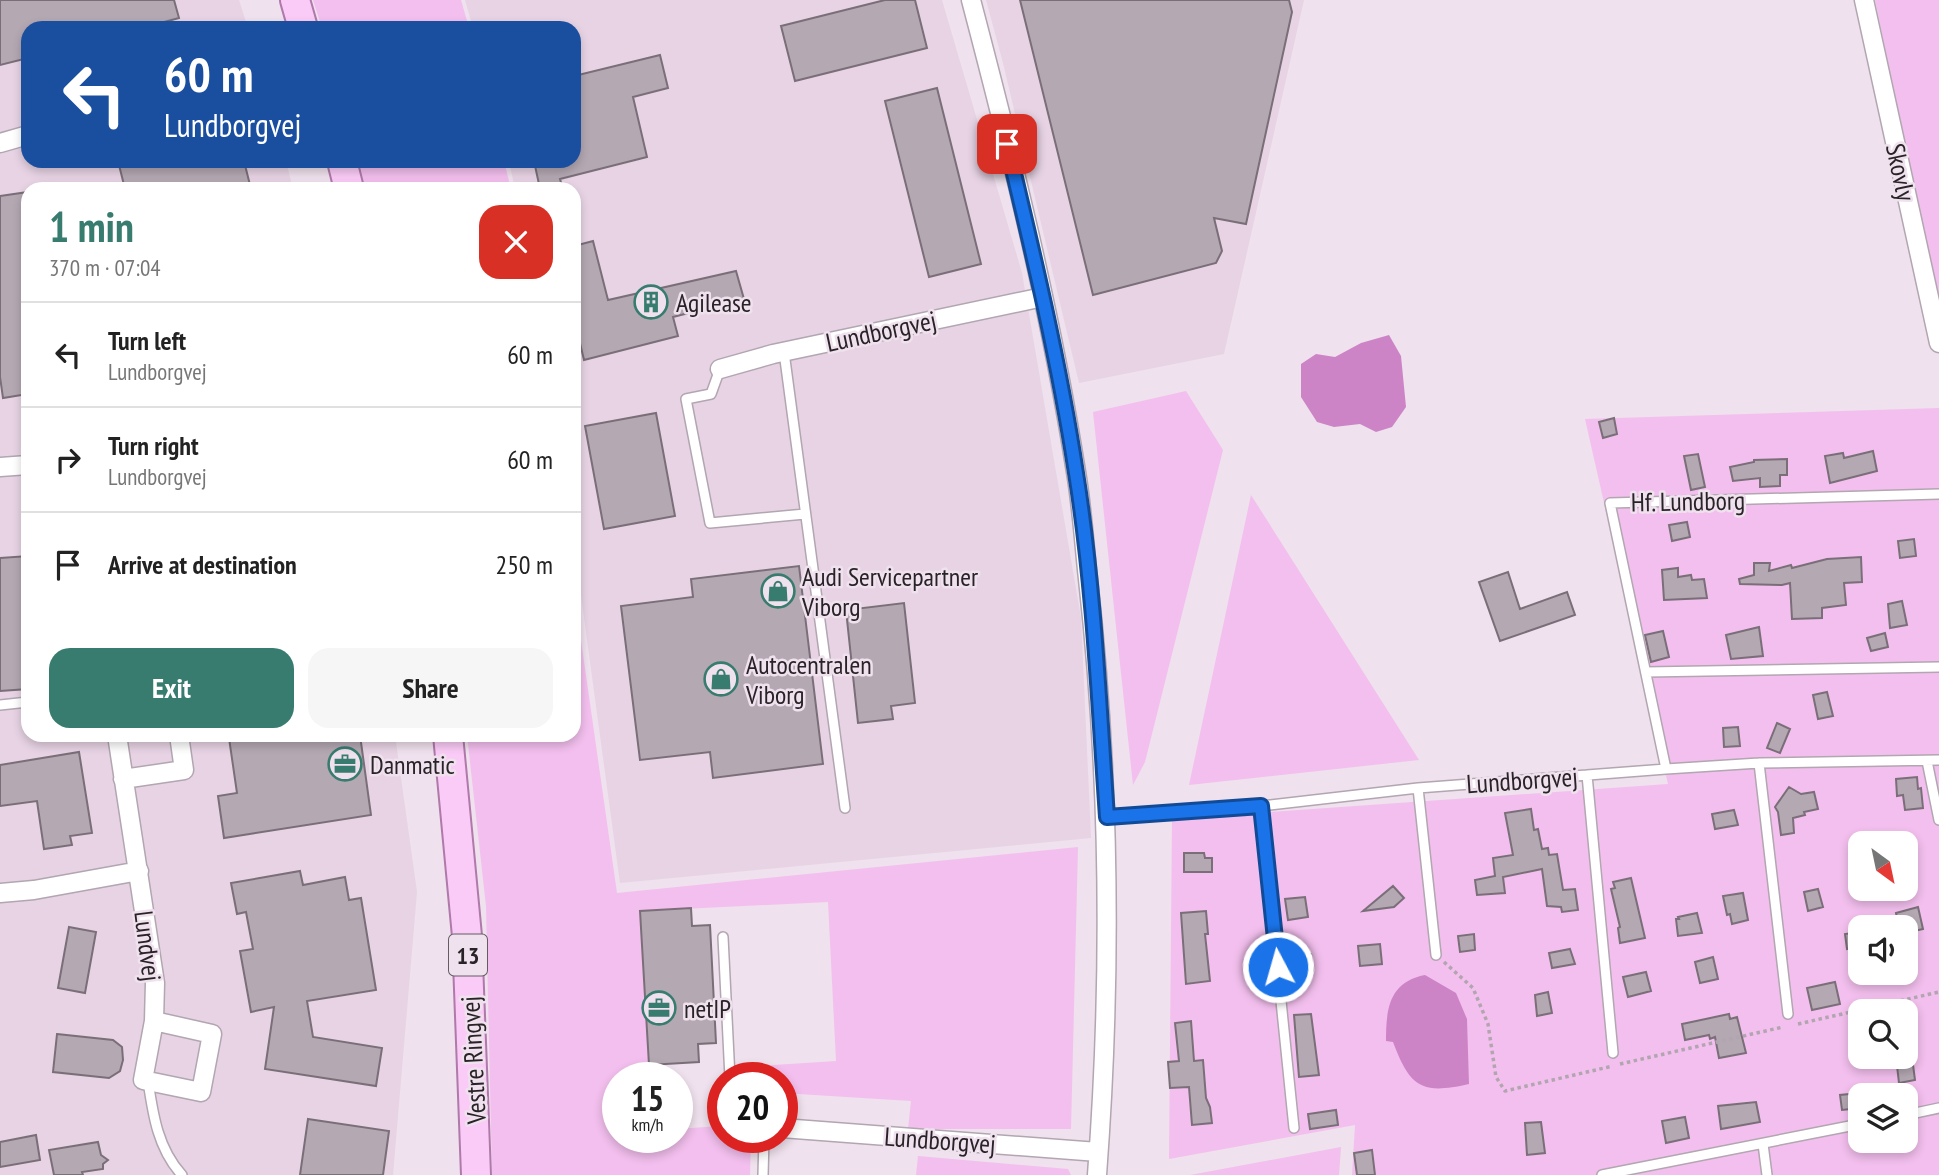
<!DOCTYPE html>
<meta charset="utf-8">
<style>
:root{--surface:#fff;--page:#f6f6f6;--text:#222;--muted:#767676;--line:#e0e0e0;--accent:#387c70}
body{margin:0;font-family:"PT Sans Narrow",sans-serif;background:var(--page);color:var(--text);height:100vh;display:flex;flex-direction:column;font-size:26px;white-space:nowrap}
*{box-sizing:border-box;margin:0}
p{font-size:23px;color:var(--muted)}
.icon{flex:none;width:38px;height:38px;fill:none;stroke:currentColor;stroke-width:2;stroke-linecap:round;stroke-linejoin:round}
.map{position:relative;flex:1;overflow:hidden}
.side{position:absolute;left:21px;top:182px;width:560px;height:560px;display:flex;flex-direction:column;background:var(--surface);border-radius:21px;box-shadow:0 4px 10px #0003}
.side>*{flex:none}
.top-card{position:absolute;left:21px;top:21px;width:560px;height:147px;border-radius:21px;box-shadow:0 4px 10px #0003;background:#1a4fa0;color:#fff;overflow:hidden}
.needle{width:46px;rotate:147deg}
.fabs{position:absolute;left:1848px;top:831px;display:grid;gap:14px}
.fabs a{display:grid;place-items:center;width:70px;height:70px;border-radius:14px;background:var(--surface);box-shadow:0 4px 10px #0003;font-size:35px}
.speed{position:absolute;left:602px;top:1062px;display:flex;gap:14px;font-size:35px;font-weight:700;text-align:center}
.speed>*{display:grid;place-content:center;width:91px;height:91px;border-radius:50%;background:var(--surface);box-shadow:0 4px 10px #0003;line-height:1}
.speed small{font-size:18px;font-weight:400}
.speed .limit{border:10px solid #d22;background:#fff;color:#111}
.pin{position:absolute;display:grid;place-items:center;width:60px;height:60px;color:#fff;margin:-30px;border-radius:14px;box-shadow:0 4px 10px #0006}
.me{position:absolute;width:77px;margin:-38px;rotate:354deg;stroke-linejoin:round;filter:drop-shadow(0 0 5px #0008)}
.turn{display:flex;align-items:center;gap:24px;height:147px;padding:0 28px;font-size:32px}
.turn .icon{width:91px;height:91px;stroke-width:2.5}
.turn b{display:block;font-size:49px;line-height:60px}
.round{display:grid;place-items:center;flex:none;width:74px;height:74px;border-radius:21px;background:var(--page)}
.overview{display:flex;align-items:center;justify-content:space-between;height:119px;padding:0 28px}
h1{font-size:42px;font-weight:800;line-height:52px;color:var(--accent)}
.button{display:flex;gap:14px;margin-top:auto;padding:14px 28px}
.button a{flex:1;height:80px;border-radius:21px;background:var(--accent);color:#fff;font-size:28px;font-weight:800;line-height:80px;text-align:center}
.button a+a{background:var(--page);color:var(--text)}
ul{padding:0;list-style:none}
li{display:flex;align-items:center;gap:21px;height:105px;padding:0 28px;border-top:2px solid var(--line)}
li div{flex:1}
li b{display:block;font-size:26px}
li em{font-style:normal}
.map>svg:first-child{display:block}
.built{fill:#e7d3e4}
.green{fill:#f3bfee;fill-rule:evenodd}
.water{fill:#cd84c6}
.building{fill:#b4a8b3;stroke:#7a6f79;stroke-width:2}
.lines{fill:none;stroke-linecap:round;stroke-linejoin:round}
.lane-casing{stroke:#b2a6b1;stroke-width:12}
.street-casing{stroke:#b2a6b1;stroke-width:21}
.primary-casing{stroke:#af79aa;stroke-width:32}
.path{stroke:#b1a5af;stroke-width:3.5;stroke-dasharray:3.5 3.5;stroke-linecap:butt}
.lane{stroke:#fff;stroke-width:9}
.street{stroke:#fff;stroke-width:18}
.primary{stroke:#facbf6;stroke-width:28}
.route-casing{stroke:#114b97;stroke-width:18}
.route{stroke:#1a73e8;stroke-width:12}
.labels{text-anchor:middle;dominant-baseline:central;stroke-width:5;stroke-linejoin:round;paint-order:stroke}
.shield{fill:#efe1ed;stroke:#645c62;stroke-width:2}
.shield-label{font-size:24px;font-weight:bold;fill:#282327}
.street-label{font-size:26px;fill:#282327;stroke:#efe1ed}
.poi-label{font-size:26px;fill:#282327;stroke:#efe1ed;text-anchor:start}
</style>
<div class="map">
<svg width="1939" height="1175" viewBox="0 0 1939 1175">
<rect width="100%" height="100%" fill="#efe1ed"/>
<!-- built -->
<path class="built" d="M0 0H239L248 28H28V161H286L293 189H28V735H395L417 892 393 1175H0Z
M465 0H942L1022 273 1081 618 1091 838 620 883 574 544V189H515L509 161H574V28H473Z
M986 0H1304L1224 354 1079 383 1003 63Z"/>
<!-- green -->
<path class="green" d="M313 0H461L469 28H322Z
M1875 0H1939V310Z
M358 161H504L511 189H365Z
M1186 391 1223 450 1145 762 1133 785 1093 412Z
M1939 408V1175H1352L1355 1125 1169 1159 1172 819 1668 784 1585 419ZM1860 844H1906V889H1860ZM1860 928H1906V973H1860ZM1860 1012H1906V1057H1860ZM1860 1096H1906V1141H1860Z
M1251 495 1419 760 1189 785Z
M574 591 617 893 1078 847 1071 1129H908L911 1101 782 1093V1078H743V1067L836 1061 828 902 641 911 649 1078H618V1138H677V1129L720 1126 723 1138H751L750 1175H492L486 906 467 735H574Z
M1341 1147 1339 1175H1190Z
M918 1156 1068 1169 1071 1175H916Z"/>
<!-- water -->
<path class="water" d="M1389 335 1401 356 1406 407 1392 427 1376 432 1360 424 1334 427 1317 422 1301 397V364L1316 354 1335 357 1361 343Z
M1425 975 1456 993 1467 1019 1469 1084C1421 1095 1410 1087 1393 1042L1386 1041C1386 1009 1389 982 1425 975Z"/>
<!-- building -->
<path class="building" d="M0 0H174L179 18 142 28H28V58L0 65Z
M885 0H915L927 48 795 81 781 26Z
M1020 0H1289L1292 12 1246 224 1214 218 1222 251 1216 263 1093 295Z
M660 55 668 88 633 97 647 157 560 179 562 186 540 189 534 161H574V76Z
M937 88 981 264 929 277 885 101Z
M118 161H244L251 189H125Z
M28 192V394L3 398 0 377V196Z
M593 241 608 300 736 271 744 299 673 317 678 336 584 360 574 318V246Z
M656 413 675 516 604 529 585 426Z
M1614 418 1617 434 1603 438 1599 422Z
M1873 451 1877 471 1830 483 1825 456 1843 453 1844 458Z
M1698 454 1705 487 1691 490 1684 456Z
M1787 459V475H1780V486L1760 487V478L1733 481 1730 467 1754 462V460Z
M1687 522 1690 537 1672 541 1669 525Z
M1914 539 1916 556 1900 558 1898 541Z
M28 556V689L0 691V558Z
M1861 557 1862 582 1844 583 1846 605 1822 608V618L1792 619 1790 583 1782 585 1740 584 1739 579 1754 575V563H1770L1769 571 1791 565 1792 568 1827 559Z
M799 566 823 764 713 778 710 752 640 760 621 606 693 597 691 579Z
M1678 568V577L1691 575 1692 580 1704 579 1707 598 1664 600 1662 570Z
M1508 572 1520 609 1567 592 1575 615 1500 641 1479 582Z
M1902 601 1907 625 1890 628 1888 604Z
M904 603 915 703 891 706 893 719 858 723 846 610Z
M1759 627 1763 656 1731 659 1726 635Z
M1663 631 1669 657 1651 662 1645 635Z
M1885 633 1888 647 1871 651 1867 638Z
M1827 692 1833 716 1818 719 1813 695Z
M1777 723 1790 729 1780 753 1767 748Z
M1738 727 1740 746 1724 747 1723 728Z
M248 735H360L371 815 224 838 218 796 237 793 229 738Z
M79 752 92 833 70 836 72 845 44 849 37 801 0 806V765Z
M1917 777 1918 789 1921 788 1923 808 1905 810 1903 795 1897 796 1896 779Z
M1789 787 1801 794 1814 792 1818 809 1804 812 1805 815 1793 818 1794 833 1781 835 1778 812 1775 807Z
M1531 809 1534 830 1538 829 1542 849 1548 848 1549 855 1557 854 1563 890 1575 889 1578 910 1562 912 1561 907 1547 906 1542 869 1503 877 1505 893 1477 895 1475 880 1495 876 1493 858 1513 855 1505 813Z
M1734 810 1738 825 1715 829 1712 814Z
M1184 853H1204L1205 858H1212V872H1184Z
M300 871 303 885 345 877 349 900 361 898 376 990 307 1001 313 1037 382 1048 376 1086 265 1069 274 1007 251 1012 240 951 253 949 246 912 237 914 231 883Z
M1631 878 1645 938 1620 943 1618 928 1620 927 1611 889 1615 888 1613 882Z
M1393 886 1404 898 1394 907 1363 911Z
M1818 889 1823 907 1808 911 1804 892Z
M1743 893 1748 920 1732 924 1730 914 1727 915 1723 896Z
M1305 897 1308 917 1288 920 1285 899Z
M1918 907 1923 929 1906 933V928H1899L1896 913Z
M691 908 692 926 710 925 716 1043 698 1044 699 1062 649 1065 640 911Z
M1206 911 1208 934H1205L1210 981 1186 984 1181 913Z
M1697 913 1702 933 1678 936 1676 919H1679L1678 917Z
M69 927 96 932 85 993 58 988Z
M1860 932V947L1847 949 1845 934Z
M1474 934 1475 950 1460 952 1458 936Z
M1380 944 1382 964 1360 966 1358 946Z
M1570 949 1575 964 1552 968 1549 953Z
M1311 954 1313 971 1288 973 1287 957Z
M1713 957 1718 979 1700 983 1695 962Z
M1646 972 1651 991 1628 997 1623 977Z
M1835 982 1840 1004 1812 1010 1807 988Z
M1548 992 1552 1013 1537 1016 1535 995Z
M1311 1014 1319 1075 1299 1077 1294 1015Z
M1729 1014 1730 1019 1737 1017 1746 1053 1719 1058 1715 1037 1710 1039 1709 1035 1685 1040 1682 1024Z
M1191 1021 1194 1061 1203 1060 1206 1098 1210 1107 1212 1123 1192 1125 1189 1087 1170 1088 1168 1062 1179 1061 1175 1023Z
M57 1034 113 1040 122 1047 123 1060 120 1071 109 1078 53 1072Z
M1896 1057H1912L1915 1080 1899 1083Z
M1859 1093 1860 1108 1842 1110 1840 1095Z
M1756 1102 1760 1122 1721 1129 1718 1106Z
M1336 1110 1338 1125 1310 1129 1308 1114Z
M1685 1117 1689 1138 1666 1143 1662 1121Z
M308 1119 389 1131 383 1175H300Z
M1541 1122 1545 1153 1527 1155 1525 1123Z
M36 1135 40 1160 0 1167V1142Z
M98 1142 101 1155 108 1160 103 1164V1169L82 1172 83 1175H54L49 1150Z
M1372 1150 1375 1175H1357L1354 1153Z"/>
<g class="lines">
<defs>
<path id="lane" d="M784 352 845 808
M720 369 711 394 686 399 710 523 805 514
M1646 672 1939 667
M0 705 28 702
M1927 761 1939 820
M1759 763 1788 1014
M1666 769 1610 503 1939 494
M1587 775 1613 1053
M1418 788 1436 955
M1261 806 1294 1128
M1107 817 1261 806 1418 788 1666 769 1759 763 1939 760
M723 937 730 1078
M148 1081C153 1115 158 1149 182 1175
M1906 1115 1939 1108
M1763 1144 1767 1175
M763 1175 764 1138
M1602 1175 1860 1124"/>
<path id="street" d="M971 0C1012 156 1051 313 1076 472 1082 507 1084 543 1088 579 1110 777 1112 976 1097 1175
M1864 0 1939 343
M0 143 28 135
M720 369 773 354 1043 297
M0 467 28 465
M117 735 155 983 154 1021 143 1080 201 1092 212 1034 154 1021
M123 779 184 770 179 735
M0 893 34 890 139 871
M782 1128 1098 1152"/>
<path id="primary" d="M295 0 303 28
M342 161 349 189
M448 735 467 936 476 1175"/>
</defs>
<!-- lane casing -->
<use href="#lane" class="lane-casing"/>
<!-- street casing -->
<use href="#street" class="street-casing"/>
<!-- primary casing -->
<use href="#primary" class="primary-casing"/>
<!-- path -->
<path class="path" d="M1444 962 1473 988 1488 1024 1496 1077 1505 1091 1613 1066
M1798 1024 1939 992
M1620 1064 1783 1027"/>
<!-- lane -->
<use href="#lane" class="lane"/>
<!-- street -->
<use href="#street" class="street"/>
<!-- primary -->
<use href="#primary" class="primary"/>
</g>
<g class="lines">
<defs>
<path id="route" d="M1007 144C1033 253 1059 362 1076 473 1094 586 1099 703 1107 817L1261 806 1278 967"/>
</defs>
<!-- route casing -->
<use href="#route" class="route-casing"/>
<!-- route -->
<use href="#route" class="route"/>
</g>
<!-- icons -->
<defs>
<symbol id="building-ring" viewBox="-11 -11 22 22"><circle r="9.5" fill="#efe1ed" stroke="#387c70" stroke-width="1.5"/><path d="M-4-6H4V6H1V3H-1V6H-4ZM-2.5-4.3h1.7v1.8h-1.7ZM.8-4.3h1.7v1.8H.8ZM-2.5-1h1.7V.8h-1.7ZM.8-1h1.7V.8H.8Z" fill="#387c70"/></symbol>
<symbol id="shop-ring" viewBox="-11 -11 22 22"><circle r="9.5" fill="#efe1ed" stroke="#387c70" stroke-width="1.5"/><path d="M-5-2.5h2.3a2.7 3.5 0 0 1 5.4 0H5L5.5 6h-11ZM-1.5-2.5h3a1.5 2.3 0 0 0-3 0Z" fill="#387c70"/></symbol>
<symbol id="office-ring" viewBox="-11 -11 22 22"><circle r="9.5" fill="#efe1ed" stroke="#387c70" stroke-width="1.5"/><path d="M-6-3h4V-5.5h4V-3h4V5H-6ZM-1-4.5V-3h2v-1.5ZM-6 0V1H6V0Z" fill="#387c70"/></symbol>
</defs>
<g fill-rule="evenodd">
<use href="#building-ring" x="632" y="283" width="38" height="38"/>
<use href="#shop-ring" x="759" y="572" width="38" height="38"/>
<use href="#shop-ring" x="702" y="660" width="38" height="38"/>
<use href="#office-ring" x="326" y="745" width="38" height="38"/>
<use href="#office-ring" x="640" y="989" width="38" height="38"/>
</g>
<g class="labels">
<!-- shield labels -->
<rect class="shield" x="449" y="934.5" width="38" height="41" rx="5"/>
<g class="shield-label">
<text x="468" y="955">13</text>
</g>
<!-- street labels -->
<g class="street-label">
<text transform="translate(1901 172) rotate(78)">Skovly</text>
<text transform="translate(881 331) rotate(-12)">Lundborgvej</text>
<text transform="translate(1688 501) rotate(-1)">Hf. Lundborg</text>
<text transform="translate(1522 780) rotate(-4)">Lundborgvej</text>
<text transform="translate(148 946) rotate(83)">Lundvej</text>
<text transform="translate(473 1060) rotate(-93)">Vestre Ringvej</text>
<text transform="translate(940 1140) rotate(4)">Lundborgvej</text>
</g>
<!-- poi labels -->
<g class="poi-label">
<text x="676" y="302">Agilease</text>
<text x="802" y="576">Audi Servicepartner<tspan x="802" dy="30">Viborg</tspan></text>
<text x="746" y="664">Autocentralen<tspan x="746" dy="30">Viborg</tspan></text>
<text x="370" y="764">Danmatic</text>
<text x="684" y="1008">netIP</text>
</g>
</g>
</svg>
<div class="fabs">
<a><svg class="needle" viewBox="-14 -14 28 28"><path d="M0-13l5 13h-10z" fill="#e53935"/><path d="M0 13l5-13h-10z" fill="#767676"/></svg></a>
<a><svg class="icon" aria-label="sound" viewBox="0 0 24 24"><path d="M4 9h4l5-4v14l-5-4H4zM17 9q2 3 0 6"/></svg></a>
<a><svg class="icon" aria-label="search" viewBox="0 0 24 24"><circle cx="10" cy="10" r="6"/><path d="M15 15l6 6"/></svg></a>
<a><svg class="icon" aria-label="layers" viewBox="0 0 24 24"><path d="M12 4l9 5-9 5-9-5zM3 14l9 5 9-5"/></svg></a>
</div>
<div class="speed"><div>15<small>km/h</small></div><div class="limit">20</div></div>
<div class="pin" style="left:1007px;top:144px;background:#d93025"><svg class="icon" aria-label="arrive" viewBox="0 0 24 24"><path d="M6 21V4h12l-3 4 3 4H6"/></svg></div>
<svg class="me" style="left:1278px;top:967px" viewBox="-20 -20 40 40"><circle r="17" fill="#1a73e8" stroke="#fff" stroke-width="3"/><path d="M0-11L8 9 0 5-8 9z" fill="#fff"/></svg>
<div class="top-card">
<div class="turn"><svg class="icon" aria-label="left" viewBox="0 0 24 24"><path d="M17 20v-9H6M10 6l-5 5 5 5"/></svg><div><b>60 m</b>Lundborgvej</div></div>
</div>
<section class="side">
<div class="overview"><div><h1>1 min</h1><p>370 m · 07:04</p></div><a class="round" style="background:#d93025;color:#fff"><svg class="icon" aria-label="close" viewBox="0 0 24 24"><path d="M6 6l12 12M18 6L6 18"/></svg></a></div>
<ul>
<li><svg class="icon" aria-label="left" viewBox="0 0 24 24"><path d="M17 20v-9H6M10 6l-5 5 5 5"/></svg><div><b>Turn left</b><p>Lundborgvej</p></div><em>60 m</em></li>
<li><svg class="icon" aria-label="right" viewBox="0 0 24 24"><path d="M7 20v-9h11M14 6l5 5-5 5"/></svg><div><b>Turn right</b><p>Lundborgvej</p></div><em>60 m</em></li>
<li><svg class="icon" aria-label="arrive" viewBox="0 0 24 24"><path d="M6 21V4h12l-3 4 3 4H6"/></svg><div><b>Arrive at destination</b></div><em>250 m</em></li>
</ul>
<div class="button"><a>Exit</a><a>Share</a></div>
</section>
</div>
